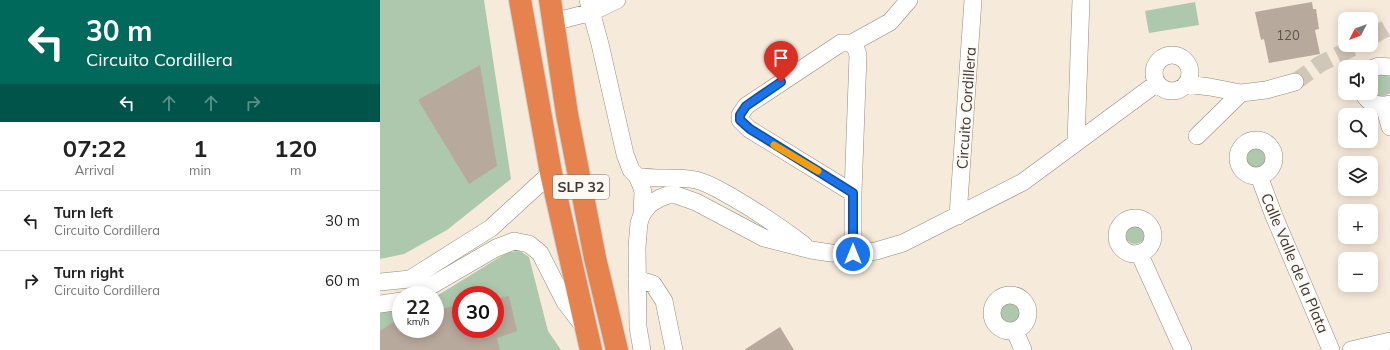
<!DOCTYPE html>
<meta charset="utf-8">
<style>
:root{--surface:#fff;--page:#f2f2f2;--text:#222;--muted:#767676;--line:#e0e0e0}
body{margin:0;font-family:Mulish,sans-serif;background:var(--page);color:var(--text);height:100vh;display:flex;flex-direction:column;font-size:15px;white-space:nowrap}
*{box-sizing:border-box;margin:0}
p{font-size:13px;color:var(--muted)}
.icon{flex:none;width:22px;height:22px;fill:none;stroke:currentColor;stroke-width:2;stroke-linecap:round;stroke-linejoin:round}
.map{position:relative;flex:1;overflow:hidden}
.sheet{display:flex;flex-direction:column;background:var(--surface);width:380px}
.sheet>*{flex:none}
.top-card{background:#00695c;color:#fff;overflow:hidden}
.needle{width:26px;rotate:228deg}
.fabs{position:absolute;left:958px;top:12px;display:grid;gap:8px}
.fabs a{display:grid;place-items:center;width:40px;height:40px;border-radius:8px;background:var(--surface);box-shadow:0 2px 10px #0003;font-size:20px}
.speed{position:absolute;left:12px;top:286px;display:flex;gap:8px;font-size:20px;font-weight:700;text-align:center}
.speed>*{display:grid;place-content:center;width:52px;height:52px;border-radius:50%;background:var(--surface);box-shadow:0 2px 10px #0003;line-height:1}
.speed small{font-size:10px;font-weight:400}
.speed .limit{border:6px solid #d22;background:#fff;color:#111}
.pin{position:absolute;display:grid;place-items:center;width:34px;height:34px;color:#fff;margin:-41px -17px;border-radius:50% 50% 50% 0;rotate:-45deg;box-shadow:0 0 4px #0007}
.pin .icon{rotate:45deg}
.me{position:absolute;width:44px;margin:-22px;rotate:0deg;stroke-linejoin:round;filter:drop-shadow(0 0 3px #0008)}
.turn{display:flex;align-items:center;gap:14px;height:84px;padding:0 20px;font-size:18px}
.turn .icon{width:52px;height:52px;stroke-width:2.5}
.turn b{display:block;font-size:28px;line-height:34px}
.lanes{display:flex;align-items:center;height:38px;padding:0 20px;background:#0003;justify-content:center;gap:20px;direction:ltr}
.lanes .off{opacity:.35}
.eta{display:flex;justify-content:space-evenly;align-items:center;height:68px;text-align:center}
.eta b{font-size:24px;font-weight:700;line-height:28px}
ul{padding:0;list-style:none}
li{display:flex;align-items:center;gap:12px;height:60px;padding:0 20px;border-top:1px solid var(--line)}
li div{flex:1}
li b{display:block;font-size:15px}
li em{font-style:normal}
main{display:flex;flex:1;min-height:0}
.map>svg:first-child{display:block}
.green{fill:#aec8ad;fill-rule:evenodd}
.building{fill:#b8a99d}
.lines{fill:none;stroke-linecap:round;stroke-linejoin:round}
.minor-tunnel{stroke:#d1c7b9;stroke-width:17;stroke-dasharray:17 8;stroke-linecap:butt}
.minor-casing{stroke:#948a7c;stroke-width:18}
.highway-casing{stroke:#d1cfce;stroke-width:24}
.minor{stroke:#fff;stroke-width:17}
.highway{stroke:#e5824e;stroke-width:22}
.route-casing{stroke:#114b97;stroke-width:10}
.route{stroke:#1a73e8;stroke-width:7}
.slow{stroke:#f59e0b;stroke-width:7}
.labels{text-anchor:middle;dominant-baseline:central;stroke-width:3.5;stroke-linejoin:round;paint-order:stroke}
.number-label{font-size:13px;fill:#5c554e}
.shield{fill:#fef9f3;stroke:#78736d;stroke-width:1}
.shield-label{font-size:14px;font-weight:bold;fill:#3e3933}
.street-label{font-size:15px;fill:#3e3933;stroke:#fef9f3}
</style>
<main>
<section class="sheet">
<div class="top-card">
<div class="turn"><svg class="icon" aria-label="left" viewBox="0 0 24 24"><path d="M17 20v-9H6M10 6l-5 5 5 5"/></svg><div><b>30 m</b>Circuito Cordillera</div></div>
<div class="lanes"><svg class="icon" aria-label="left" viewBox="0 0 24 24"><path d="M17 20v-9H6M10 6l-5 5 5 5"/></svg><svg class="icon off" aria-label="ahead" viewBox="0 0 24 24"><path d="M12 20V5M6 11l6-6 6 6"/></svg><svg class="icon off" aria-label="ahead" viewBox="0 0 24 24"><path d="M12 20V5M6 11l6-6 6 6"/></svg><svg class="icon off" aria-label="right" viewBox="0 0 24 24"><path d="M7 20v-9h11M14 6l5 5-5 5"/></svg></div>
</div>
<div class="eta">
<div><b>07:22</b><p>Arrival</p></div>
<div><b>1</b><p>min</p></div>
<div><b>120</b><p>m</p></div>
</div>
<ul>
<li><svg class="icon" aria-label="left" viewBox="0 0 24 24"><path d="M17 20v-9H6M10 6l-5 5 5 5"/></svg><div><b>Turn left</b><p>Circuito Cordillera</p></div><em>30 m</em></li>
<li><svg class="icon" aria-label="right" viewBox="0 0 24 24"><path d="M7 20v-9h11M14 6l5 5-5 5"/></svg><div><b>Turn right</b><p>Circuito Cordillera</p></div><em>60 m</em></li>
</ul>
</section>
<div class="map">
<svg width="1010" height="350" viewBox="0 0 1010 350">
<rect width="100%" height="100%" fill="#f6eadb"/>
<!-- green -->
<path class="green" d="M0 0H104L131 179 67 230 24 254 0 259Z
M815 2 819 25 769 33 765 11Z
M996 73 1008 75 1010 77V93C1004 97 997 97 991 93V77Z
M865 158a11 11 0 1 1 22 0a11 11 0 1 1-22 0Z
M745 234a10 10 0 1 1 20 0a10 10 0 1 1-20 0Z
M140 251 149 257 168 331 181 350H0V311L21 308V329H55V297L128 252ZM81 295H115V329H81Z
M620 311a11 11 0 1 1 22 0a11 11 0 1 1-22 0Z"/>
<!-- building -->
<path class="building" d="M932 2 933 9H936L939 29 935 30 940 54 889 63 884 39 881 40 875 12Z
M100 65 117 166 89 184 38 100Z
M129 296 137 331 117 338 120 350H0V331L21 317V329H55V310L81 305V329H115V299Z
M400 327 414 350H364Z"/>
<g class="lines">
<!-- minor-tunnel -->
<path class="minor-tunnel" d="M991 37 1010 26
M915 82 940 64 978 45"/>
<defs>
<path id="minor" d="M208 0 220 44 245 154 251 170 257 176 261 185 263 192 262 214 259 223 257 247 258 327 262 350
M173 22 212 12 237 0
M472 43 476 49 478 55 473 193V254
M774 73a18 18 0 1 1 36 0a18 18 0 1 1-36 0Z
M991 69 999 66 1010 67
M806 84 830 87 861 93 886 90 915 82
M983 93C989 104 998 107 1010 104
M1004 105 1010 127
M817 136 861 93
M858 158a18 18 0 1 1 36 0a18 18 0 1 1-36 0Z
M696 141 701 0
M257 176C277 180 296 176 316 180 329 183 341 191 352 197 378 212 400 227 424 245
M879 176 894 216 951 350
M473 193 369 129 360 120V115L366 106 461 43H472L510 22 529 0
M262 214 270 204 280 198 288 195H296L316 202 384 238 431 250 451 253 473 254 496 251 523 243 643 182 777 83
M578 216 593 0
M737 236a18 18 0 1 1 36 0a18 18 0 1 1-36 0Z
M759 253 803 350
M257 279 273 284 284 301 294 350
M0 282 30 279 111 228 171 173
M612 313a18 18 0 1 1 36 0a18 18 0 1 1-36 0Z
M35 295 116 248 134 241 149 244 160 253 185 302 205 328
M0 304 21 301
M635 331 643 350
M971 350 1010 341"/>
<path id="highway" d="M140 0 171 173 211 350
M170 0 187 114 215 258 237 350"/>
</defs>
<!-- minor casing -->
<use href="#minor" class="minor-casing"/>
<!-- highway casing -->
<use href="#highway" class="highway-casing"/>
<!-- minor -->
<use href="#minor" class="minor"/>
<!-- highway -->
<use href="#highway" class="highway"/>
</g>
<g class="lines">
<defs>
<path id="route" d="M401 82 366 106 360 115V120L370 129 473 193V254"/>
</defs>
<!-- route casing -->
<use href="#route" class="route-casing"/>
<!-- route -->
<use href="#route" class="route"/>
<!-- slow -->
<path class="slow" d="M394 145 438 171"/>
</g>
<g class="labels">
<!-- number labels -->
<g class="number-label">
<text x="908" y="35">120</text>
</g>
<!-- shield labels -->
<rect class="shield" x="173" y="175" width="56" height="24" rx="3"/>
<g class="shield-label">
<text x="201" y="187">SLP 32</text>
</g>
<!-- street labels -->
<g class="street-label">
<text transform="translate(586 108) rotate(-86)">Circuito Cordillera</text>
<text transform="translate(915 263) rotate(67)">Calle Valle de la Plata</text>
</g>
</g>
</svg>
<div class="fabs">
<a><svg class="needle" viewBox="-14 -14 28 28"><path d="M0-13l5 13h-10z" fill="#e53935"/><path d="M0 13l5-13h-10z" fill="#767676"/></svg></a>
<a><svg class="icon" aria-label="sound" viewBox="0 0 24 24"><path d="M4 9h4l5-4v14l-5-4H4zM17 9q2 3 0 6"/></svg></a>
<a><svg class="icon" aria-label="search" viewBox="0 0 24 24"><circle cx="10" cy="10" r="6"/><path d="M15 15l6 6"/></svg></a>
<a><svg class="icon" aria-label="layers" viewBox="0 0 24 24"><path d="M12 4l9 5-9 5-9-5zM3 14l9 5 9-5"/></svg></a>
<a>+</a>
<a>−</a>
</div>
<div class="speed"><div>22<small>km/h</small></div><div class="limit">30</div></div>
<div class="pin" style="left:401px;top:82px;background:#d93025"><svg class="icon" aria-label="arrive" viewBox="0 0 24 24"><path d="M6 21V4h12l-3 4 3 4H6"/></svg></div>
<svg class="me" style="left:473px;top:254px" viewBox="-20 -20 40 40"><circle r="17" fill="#1a73e8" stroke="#fff" stroke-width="3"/><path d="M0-11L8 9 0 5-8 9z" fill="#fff"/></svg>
</div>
</main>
